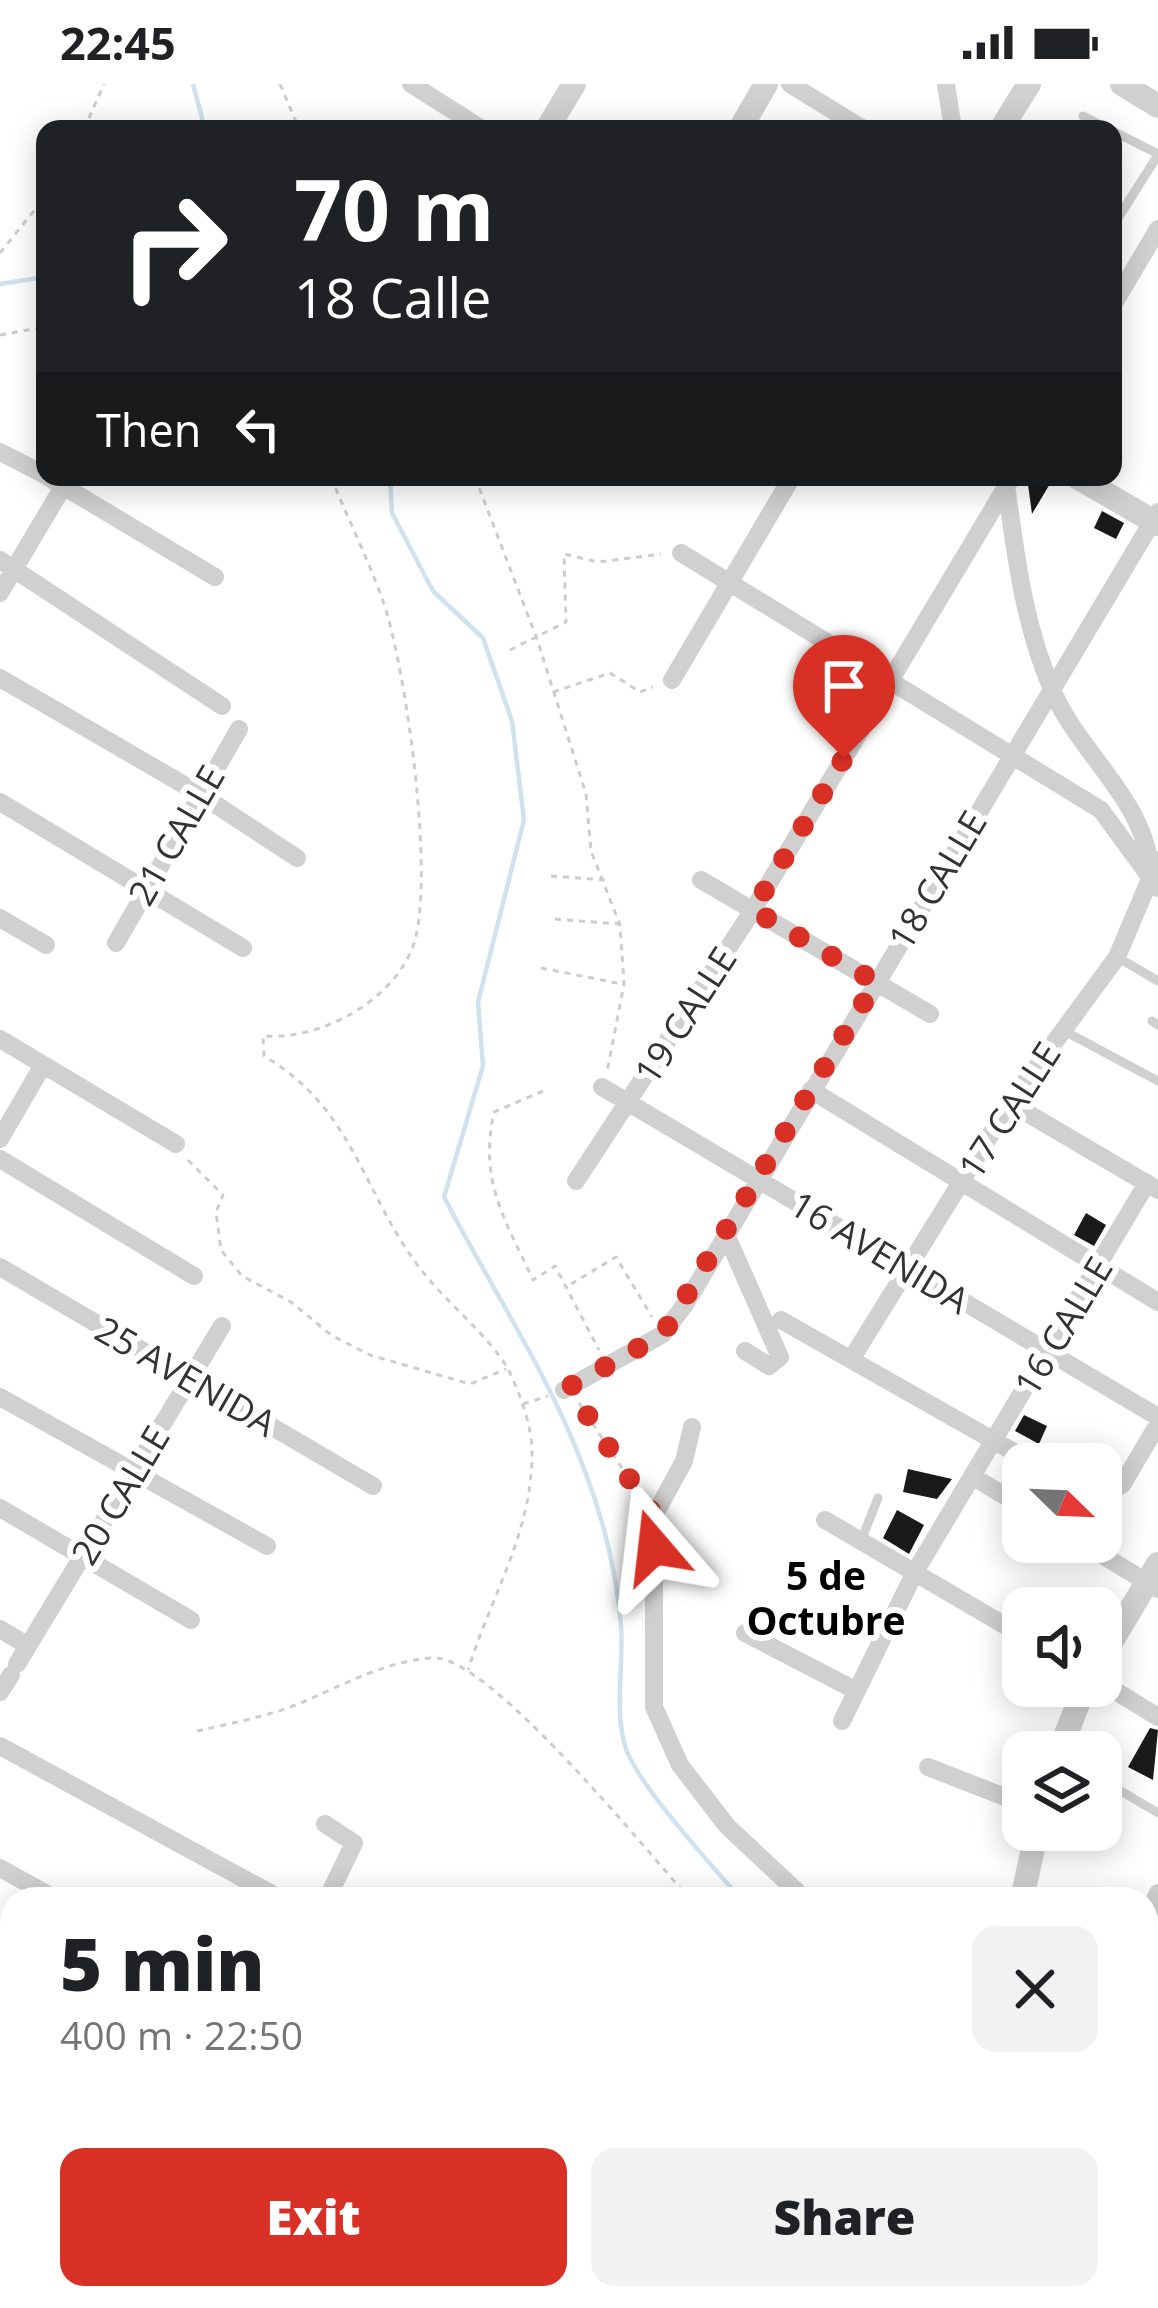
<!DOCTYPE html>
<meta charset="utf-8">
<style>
:root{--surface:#fff;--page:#f2f2f2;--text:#202124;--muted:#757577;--accent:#d93025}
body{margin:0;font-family:"Open Sans",sans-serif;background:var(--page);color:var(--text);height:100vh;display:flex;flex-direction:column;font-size:45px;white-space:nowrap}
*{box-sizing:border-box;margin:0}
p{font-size:39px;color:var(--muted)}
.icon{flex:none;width:66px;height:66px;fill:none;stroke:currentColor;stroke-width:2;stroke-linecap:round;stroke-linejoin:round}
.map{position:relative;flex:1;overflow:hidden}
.details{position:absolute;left:0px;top:1803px;width:1158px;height:423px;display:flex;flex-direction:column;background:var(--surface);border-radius:36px 36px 0 0;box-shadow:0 6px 30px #0003}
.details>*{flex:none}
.banner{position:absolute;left:36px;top:36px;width:1086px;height:366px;border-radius:24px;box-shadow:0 6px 30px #0003;background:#202124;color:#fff;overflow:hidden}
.needle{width:78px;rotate:113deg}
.fabs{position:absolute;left:1002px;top:1359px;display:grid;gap:24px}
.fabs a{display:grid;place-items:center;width:120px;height:120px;border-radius:24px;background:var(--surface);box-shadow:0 6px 30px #0003;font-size:60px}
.pin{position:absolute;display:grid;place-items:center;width:102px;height:102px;color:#fff;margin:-123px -51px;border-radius:50% 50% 50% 0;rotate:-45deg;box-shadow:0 0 12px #0007}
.pin .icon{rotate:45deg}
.me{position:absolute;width:132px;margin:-66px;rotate:343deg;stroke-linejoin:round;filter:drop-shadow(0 0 9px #0008)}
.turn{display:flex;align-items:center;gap:42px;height:252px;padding:0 60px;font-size:54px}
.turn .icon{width:156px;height:156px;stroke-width:2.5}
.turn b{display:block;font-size:84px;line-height:102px}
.then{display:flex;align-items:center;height:114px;padding:0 60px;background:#0003;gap:24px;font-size:45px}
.round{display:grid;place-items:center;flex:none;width:126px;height:126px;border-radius:24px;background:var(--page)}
.overview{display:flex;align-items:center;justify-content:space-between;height:204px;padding:0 60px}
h1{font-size:72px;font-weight:800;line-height:90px}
.primary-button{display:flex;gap:24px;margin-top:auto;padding:24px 60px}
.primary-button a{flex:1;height:138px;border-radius:24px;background:var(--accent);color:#fff;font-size:48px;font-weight:800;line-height:138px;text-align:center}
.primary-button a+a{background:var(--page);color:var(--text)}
.status{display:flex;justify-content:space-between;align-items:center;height:84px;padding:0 60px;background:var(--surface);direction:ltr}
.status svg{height:33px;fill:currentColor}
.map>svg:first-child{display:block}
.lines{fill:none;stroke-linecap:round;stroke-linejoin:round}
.stream{stroke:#cfe2ee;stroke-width:4.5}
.building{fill:#1a1a1a}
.path{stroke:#cdcdcd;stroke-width:3;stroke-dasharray:6 6;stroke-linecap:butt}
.service{stroke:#d0d0d0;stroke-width:9}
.minor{stroke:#d0d0d0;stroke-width:18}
.tertiary{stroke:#d0d0d0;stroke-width:24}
.route{stroke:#d93025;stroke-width:21;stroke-dasharray:0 37.8}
.labels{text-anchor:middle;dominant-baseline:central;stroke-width:12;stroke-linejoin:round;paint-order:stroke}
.street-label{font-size:36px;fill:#333;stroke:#fff}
.neighbourhood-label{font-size:39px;font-weight:bold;fill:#000;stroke:#fff}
</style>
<div class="status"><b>22:45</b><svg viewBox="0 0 49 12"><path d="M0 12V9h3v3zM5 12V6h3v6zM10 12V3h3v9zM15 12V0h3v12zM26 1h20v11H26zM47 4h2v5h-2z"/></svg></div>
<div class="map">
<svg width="1158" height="2224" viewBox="0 0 1158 2224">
<rect width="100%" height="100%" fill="#fff"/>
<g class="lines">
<!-- stream -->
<path class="stream" d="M193 0 205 45
M0 200 45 193
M390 393 392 429 433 507 483 554 512 637 524 736 478 918 483 982 444 1113C492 1206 550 1291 586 1390 604 1438 617 1492 621 1542 624 1582 614 1622 625 1662 636 1699 713 1783 741 1815
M799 2224 804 2214"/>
</g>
<!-- building -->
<path class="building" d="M1027 393H1054L1032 430Z
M1102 427 1124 439 1116 455 1094 444Z
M1086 1129 1106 1141 1094 1162 1074 1151Z
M1024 1331 1047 1342 1039 1360 1015 1347Z
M908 1385 952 1395 937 1415 903 1408Z
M897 1426 924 1441 909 1470 883 1454Z
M1150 1644 1158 1646 1153 1696 1128 1683Z"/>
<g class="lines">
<!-- path -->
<path class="path" d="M280 0 299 45
M84 45 104 0
M0 169 45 113
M0 251 45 243
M331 393C348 435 369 477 384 520 406 585 437 804 412 865 389 920 319 956 263 952L264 972C354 1025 361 1106 419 1183 444 1217 491 1253 509 1287 520 1309 532 1343 532 1367 533 1447 491 1512 468 1586
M475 393 537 555 586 710 591 767 620 841 624 900 607 988
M510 566 566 538 564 470 598 478 661 470
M553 608 610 589 640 608 653 603
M551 792 605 796
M555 835 618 840
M541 884 622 900
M543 1007 494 1028C479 1098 504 1133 533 1196L555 1182 599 1266
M188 1076 223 1111 216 1128 221 1166 242 1192 291 1218 331 1251 370 1271 470 1300 506 1285
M571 1200 616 1173 652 1233
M579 1319 643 1416
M523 1320 548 1312
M197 1647C232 1639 270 1632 303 1618 343 1601 388 1576 433 1574 489 1571 648 1769 690 1815
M0 2070 12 2073
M0 2109H12
M347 2214 354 2224
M755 2224 764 2214"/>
<!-- service -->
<path class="service" d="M1083 32 1108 45
M1113 47 1158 70
M1113 142 1158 71
M1117 873 1158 897
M1152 937 1158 941
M1072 951 1158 997
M861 1457 878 1414
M1114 1703 1158 1729"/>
<!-- minor -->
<path class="minor" d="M411 0 482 45
M790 0 863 45
M946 0 953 45
M1113 221 1158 145
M0 368 45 391
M48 393 215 493
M1006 401C1016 473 1024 543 1054 610 1081 671 1148 720 1150 788
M681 469 1101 726 1158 804
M0 476 222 622
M0 509 64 401
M0 594 198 709 297 774
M672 596 792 393
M0 718 243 864
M701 796 930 930
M0 834 46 861
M116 859 239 645
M0 955 176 1060
M602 1003 1158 1333
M811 1006 1158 1218
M1010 1019 1158 1106
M0 1055 43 981
M0 1075 194 1192
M576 1097 753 826 1012 393
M725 1148 780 1273 769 1282 745 1267
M0 1183 373 1402
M781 1236 1035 1380
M852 1274 1010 1019 1117 873 1158 776
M564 1306 663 1250 686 1219 1158 428
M0 1313 267 1462
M692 1343 684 1377 654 1432V1623L680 1681 727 1742 805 1815
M972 1392 1023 1423
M1101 1408 1122 1401 1158 1340
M0 1424 191 1536
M825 1436 1023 1552
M1081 1458 1158 1505
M0 1545 28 1562
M745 1549 853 1605
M17 1580 222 1242
M1101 1598 1158 1633
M0 1608 11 1591
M842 1637 915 1488 1147 1099
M0 1662 281 1815
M928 1683 1023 1720
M325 1740 354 1759 327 1815
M0 1784 56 1815
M1146 1834 1158 1809
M1146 1929 1152 2024 1146 2075
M0 1930 12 1937
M13 2214 27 2224
M451 2214 452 2224
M1125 2214 1141 2224
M846 2224 854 2214"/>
<!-- tertiary -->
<path class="tertiary" d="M1122 0 1158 22
M547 45 574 0
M740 45 766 0
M1001 45 1029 0
M1077 393 1158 440
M1101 1575 1158 1480
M1059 1668 1085 1602
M1022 1815 1037 1746
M947 2224 964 2214"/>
</g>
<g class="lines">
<!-- route -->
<path class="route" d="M654 1463V1432L569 1303 663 1250 876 898 753 826 844 674"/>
</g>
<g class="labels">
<!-- street labels -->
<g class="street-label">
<text transform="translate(176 751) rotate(-60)">21 CALLE</text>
<text transform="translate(937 796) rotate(-59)">18 CALLE</text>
<text transform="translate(685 931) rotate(-57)">19 CALLE</text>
<text transform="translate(1009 1026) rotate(-57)">17 CALLE</text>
<text transform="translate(880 1168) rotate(31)">16 AVENIDA</text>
<text transform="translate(1063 1242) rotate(-59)">16 CALLE</text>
<text transform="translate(186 1292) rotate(30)">25 AVENIDA</text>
<text transform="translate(120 1411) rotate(-59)">20 CALLE</text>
</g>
<!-- neighbourhood labels -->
<g class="neighbourhood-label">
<text x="826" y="1490">5 de<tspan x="826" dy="45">Octubre</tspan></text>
</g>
</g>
</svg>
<div class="fabs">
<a><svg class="needle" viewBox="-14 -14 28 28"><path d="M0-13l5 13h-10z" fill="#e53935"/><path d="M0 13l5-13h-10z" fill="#757577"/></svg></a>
<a><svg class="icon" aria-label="sound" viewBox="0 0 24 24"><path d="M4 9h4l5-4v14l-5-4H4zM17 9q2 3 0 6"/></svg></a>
<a><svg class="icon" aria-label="layers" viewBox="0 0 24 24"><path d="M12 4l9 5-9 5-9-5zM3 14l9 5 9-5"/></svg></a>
</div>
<div class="pin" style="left:844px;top:674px;background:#d93025"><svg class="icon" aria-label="arrive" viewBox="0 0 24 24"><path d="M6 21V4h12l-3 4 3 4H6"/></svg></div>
<svg class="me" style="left:654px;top:1463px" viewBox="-20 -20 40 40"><path d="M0-17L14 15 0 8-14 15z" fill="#d93025" stroke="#fff" stroke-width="4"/></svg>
<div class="banner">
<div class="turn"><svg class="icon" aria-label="right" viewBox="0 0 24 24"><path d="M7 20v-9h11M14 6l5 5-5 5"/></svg><div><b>70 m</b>18 Calle</div></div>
<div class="then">Then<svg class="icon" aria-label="left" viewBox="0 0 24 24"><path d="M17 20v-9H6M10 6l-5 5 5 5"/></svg></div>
</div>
<section class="details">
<div class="overview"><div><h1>5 min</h1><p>400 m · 22:50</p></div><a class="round"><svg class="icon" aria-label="close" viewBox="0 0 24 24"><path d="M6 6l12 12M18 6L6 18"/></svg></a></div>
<div class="primary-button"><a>Exit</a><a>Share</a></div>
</section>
</div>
